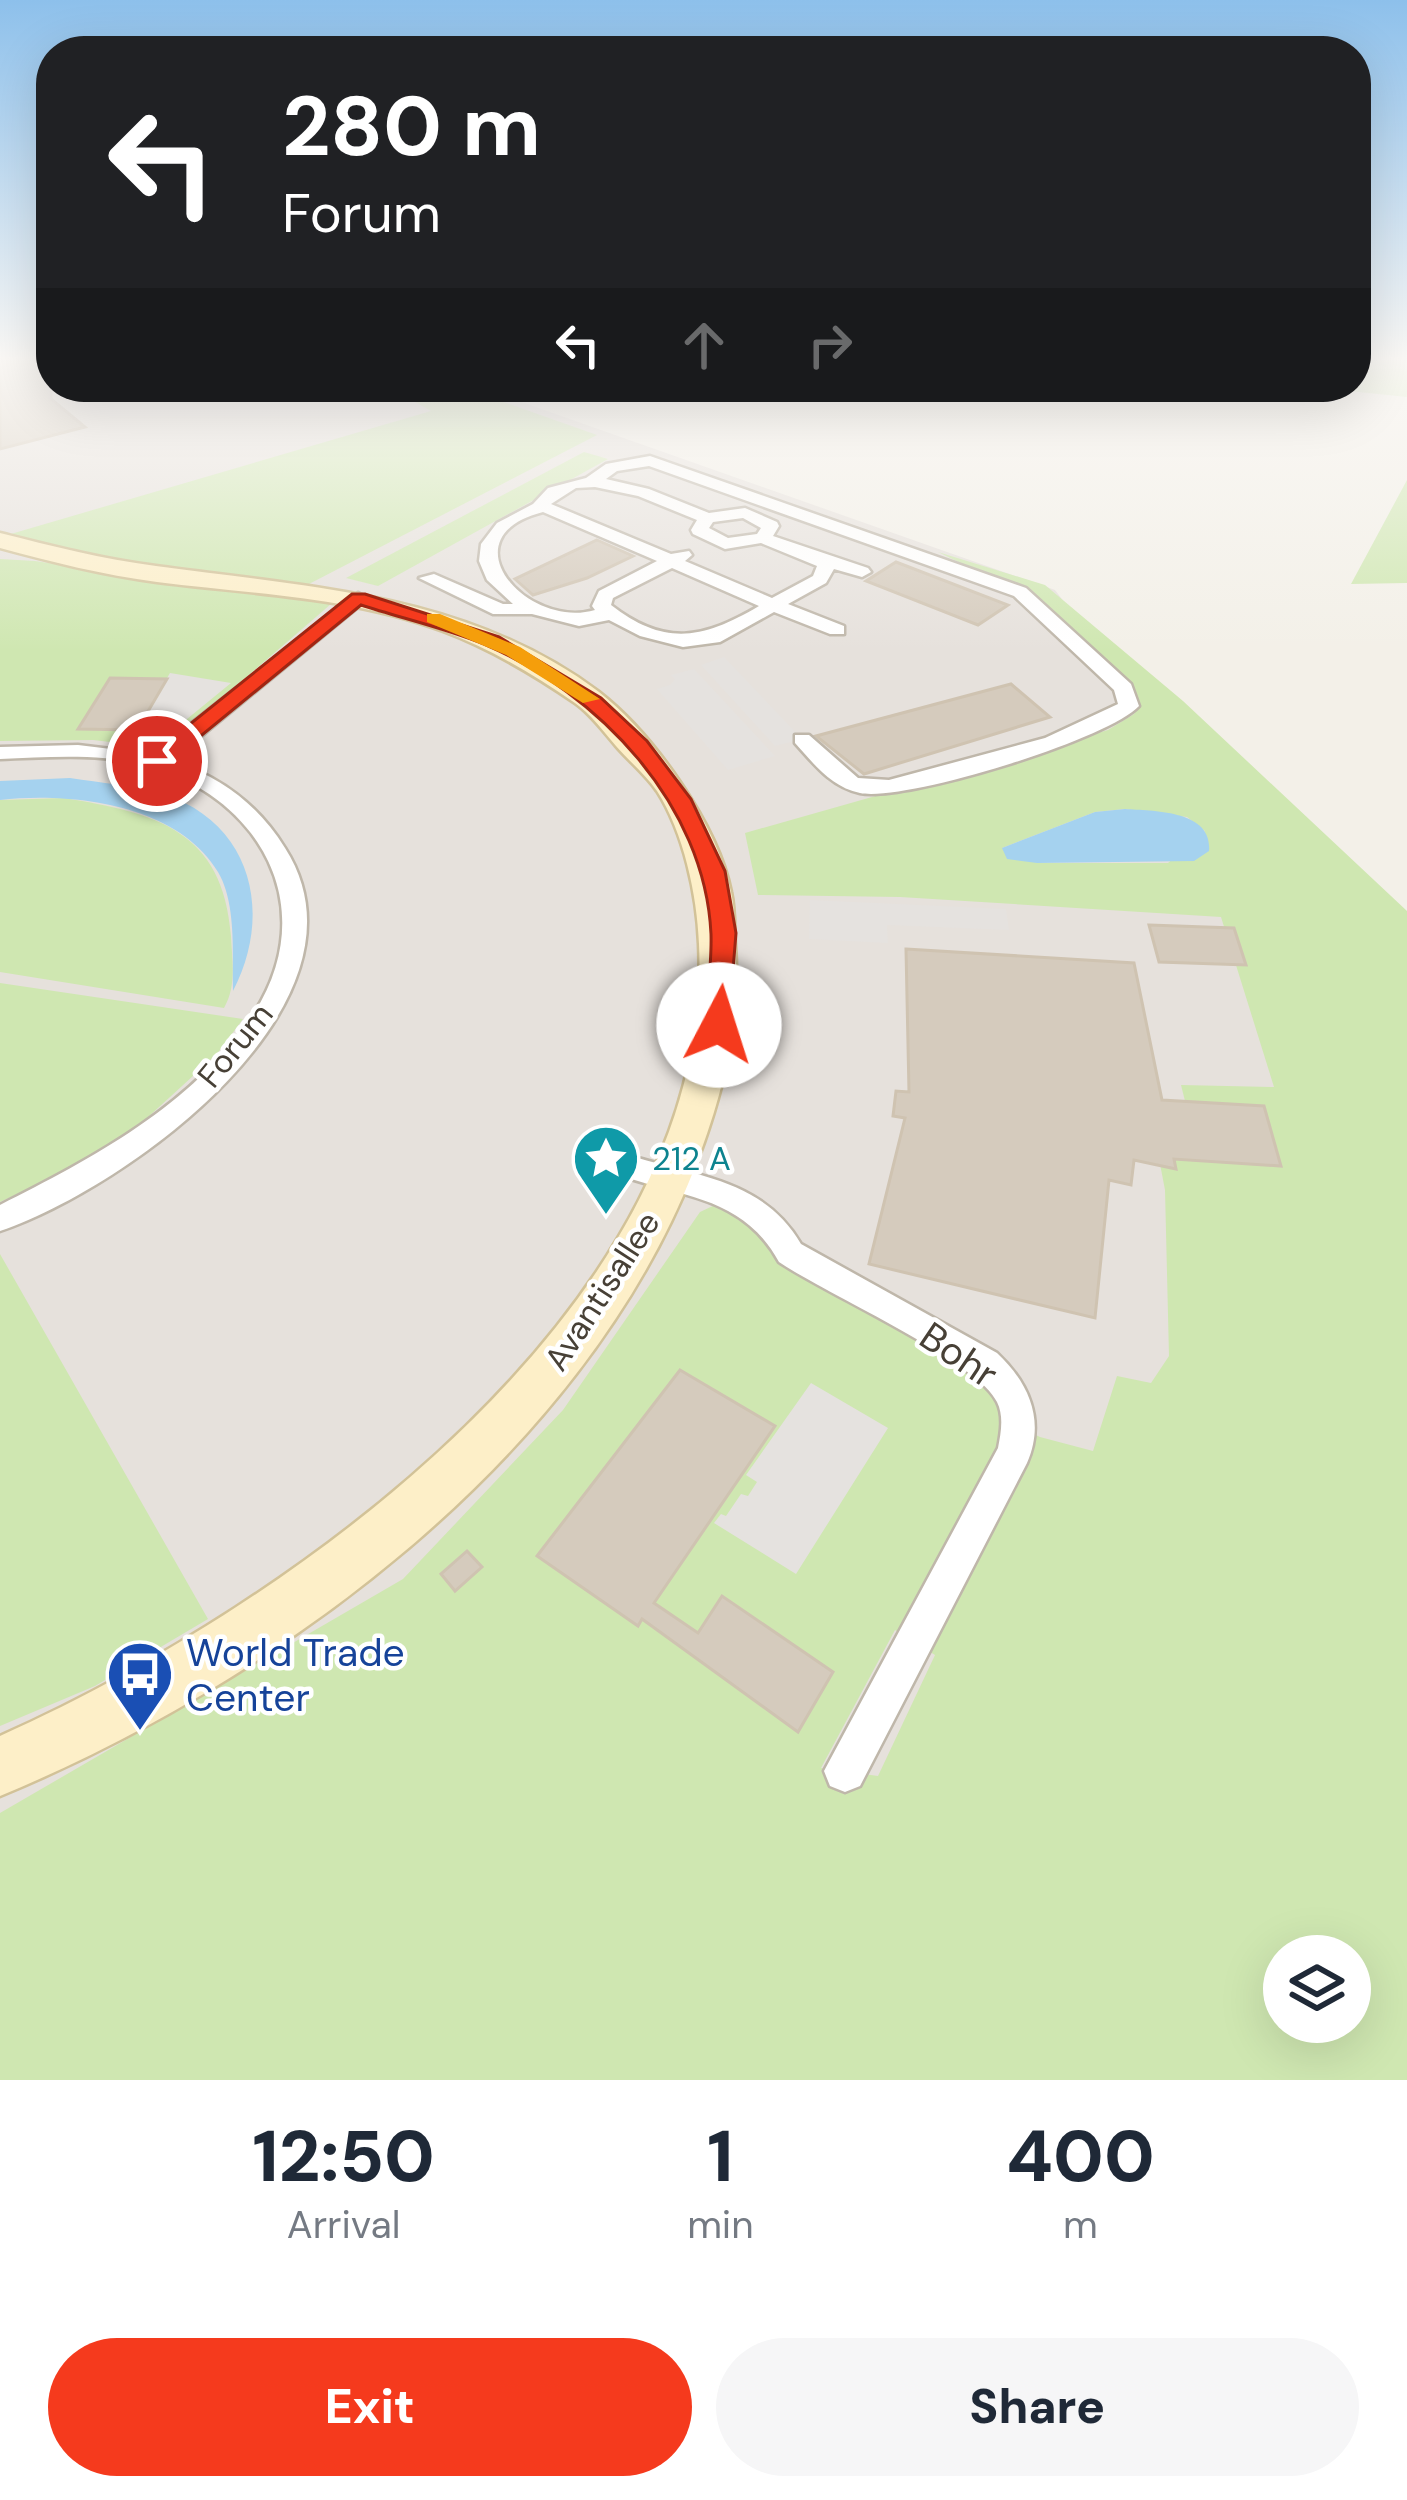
<!DOCTYPE html>
<style>
:root{--surface:#fff;--page:#f6f6f7;--text:#1f2937;--muted:#747a83;--accent:#f53a1d}
body{margin:0;font-family:"DM Sans",sans-serif;background:var(--page);color:var(--text);height:100vh;display:flex;flex-direction:column;font-size:45px;white-space:nowrap}
*{box-sizing:border-box;margin:0}
p{font-size:39px;color:var(--muted)}
.icon{flex:none;width:66px;height:66px;fill:none;stroke:currentColor;stroke-width:2;stroke-linecap:round;stroke-linejoin:round}
.map{position:relative;height:2080px;overflow:hidden}
.drawer{display:flex;flex-direction:column;background:var(--surface);flex:1}
.drawer>*{flex:none}
.top-card{position:absolute;left:36px;top:36px;width:1335px;height:366px;border-radius:48px;box-shadow:0 12px 48px #0002;background:#202124;color:#fff;overflow:hidden}
.controls{position:absolute;left:1263px;top:1935px;display:grid;gap:24px}
.controls a{display:grid;place-items:center;width:108px;height:108px;border-radius:50%;background:var(--surface);box-shadow:0 12px 48px #0002;font-size:60px}
.pin{position:absolute;display:grid;place-items:center;width:102px;height:102px;color:#fff;margin:-51px;border:6px solid #fff;border-radius:50%;box-shadow:0 3px 12px #0007}
.me{position:absolute;width:132px;margin:-66px;rotate:5deg;stroke-linejoin:round;filter:drop-shadow(0 0 9px #0008)}
.turn{display:flex;align-items:center;gap:42px;height:252px;padding:0 48px;font-size:54px}
.turn .icon{width:156px;height:156px;stroke-width:2.5}
.turn b{display:block;font-size:84px;line-height:102px}
.lanes{display:flex;align-items:center;height:114px;padding:0 48px;background:#0003;justify-content:center;gap:60px;direction:ltr}
.lanes .off{opacity:.35}
.eta{display:flex;justify-content:space-evenly;align-items:center;height:204px;text-align:center}
.eta b{font-size:72px;font-weight:800;line-height:84px}
.primary-button{display:flex;gap:24px;margin-top:auto;padding:24px 48px}
.primary-button a{flex:1;height:138px;border-radius:72px;background:var(--accent);color:#fff;font-size:48px;font-weight:800;line-height:138px;text-align:center}
.primary-button a+a{background:var(--page);color:var(--text)}
.map>svg:first-child{display:block}
.industrial{fill:#e6e1dc}
.green{fill:#cfe7b1;fill-rule:evenodd}
.parking{fill:#e5e2df}
.water{fill:#a5d2ef}
.building{fill:#d5cbbd;stroke:#cfc3b1;stroke-width:3}
.lines{fill:none;stroke-linecap:round;stroke-linejoin:round}
.street-casing{stroke:#bfb7aa;stroke-width:5}
.secondary-casing{stroke:#d2c298;stroke-width:5}
.street{fill:#fff;fill-rule:evenodd}
.secondary{fill:#fdefc8;fill-rule:evenodd}
.route{fill:#f53a1d;stroke:#9f2613;stroke-width:3}
.slow{fill:#f59e0b}
.labels{text-anchor:middle;dominant-baseline:central;stroke-width:9;stroke-linejoin:round;paint-order:stroke}
.street-label{font-size:33px;fill:#474036;stroke:#fff}
.culture-label{font-size:33px;fill:#0d838f;stroke:#fff;text-anchor:start}
.near-street-label{font-size:39px;fill:#474036;stroke:#fff}
.near-transit-label{font-size:39px;fill:#164399;stroke:#fff;text-anchor:start}
</style>
<div class="map">
<svg width="1407" height="2080" viewBox="0 0 1407 2080">
<rect width="100%" height="100%" fill="#f3f0e8"/>
<!-- industrial -->
<path class="industrial" d="M0 360H51V387H479L1055 590 1407 1054 1350 1956H1284V2022L0 2080Z"/>
<!-- green -->
<path class="green" d="M1356 360H1407V397L1310 387H1356Z
M389 387H461L597 435 309 584 145 566 52 550 4 536 431 411Z
M584 452 608 459 378 586 346 578Z
M1407 480V583L1351 584Z
M938 552 1045 585 1183 701 1407 911V2080H0V1813L403 1579 563 1410 700 1212 717 1204 743 1211 765 1243 784 1261 977 1371 1004 1398 1009 1422 1040 1437 1093 1451 1117 1376 1151 1383 1169 1356 1165 1190 1151 1117 1188 1113 1181 1085 1274 1087 1221 917 900 897 758 895 745 833 1108 730 1134 714 1140 702 1129 686 1034 599ZM1125 809 1187 817 1205 831 1168 863H1037L1002 848 1095 812ZM895 1630 935 1655 878 1776 821 1768ZM1284 1956H1350V2022H1284Z
M0 559 35 561 331 604 170 743 153 747 93 740 0 741Z
M64 798C156 813 223 830 231 936 232 961 237 985 224 1008L0 972V800Z
M0 983 243 1019 217 1054 111 1151 0 1202Z
M0 1254 208 1619 95 1686 0 1726Z"/>
<!-- parking -->
<path class="parking" d="M724 657 802 739 775 746 701 665Z
M694 669 773 754 775 756 728 770 657 689 670 685 675 679 671 675Z
M170 673 231 683 154 746 120 737 126 730 137 729Z
M810 900 1006 909 1009 930 887 925 888 943 809 939Z
M811 1383 888 1428 796 1574 714 1523 721 1514 726 1516 741 1494 748 1496 757 1482 746 1475Z"/>
<!-- water -->
<path class="water" d="M70 778C101 783 133 785 163 794 253 823 273 914 233 991 232 956 237 904 218 872 177 804 72 792 0 800V781Z
M1125 809C1153 811 1213 810 1209 851L1194 861 1037 863 1007 859 1002 848 1095 812Z"/>
<!-- building -->
<path class="building" d="M0 360H51V399L85 427 0 449Z
M597 540 633 556 587 578 533 595 515 579Z
M896 562 1008 605 978 625 866 581Z
M110 678 167 679 137 730 78 729Z
M1011 684 1050 717 864 774 816 736Z
M1149 925 1234 928 1246 965 1159 962Z
M906 949 1134 963 1162 1100 1264 1106 1281 1166 1174 1159 1176 1169 1134 1160 1131 1185 1109 1180 1095 1318 869 1264 905 1118 893 1116 896 1091 909 1092Z
M680 1370 775 1426 654 1603 698 1633 722 1596 833 1672 798 1732 642 1619 638 1626 537 1556Z
M467 1551 482 1567 455 1591 441 1574Z"/>
<g class="lines">
<defs>
<path id="street" d="M650 456 1026 588 1131 684 1139 706C1107 740 905 802 860 793 831 787 814 764 795 743V735H809L858 778 889 780 1045 738 1118 704 1114 690 1014 596 649 466 617 471 606 479 649 489 709 513 745 508 777 522 779 526 773 536 868 568 871 572 862 577 834 569 826 583 788 604 844 626V634H830L774 612 720 642 683 647 640 636 609 620 579 626 532 614H493L419 578 434 574 503 604H513L487 580 479 561 481 544 497 523 533 504 548 488 586 478 606 464ZM595 487 638 496 697 520 691 530 693 534 725 549 761 543 817 566 813 576 772 598 685 561 692 555 689 551 671 554 551 504 576 488ZM543 512 657 561 599 591 592 606 595 610C527 630 445 537 543 512ZM743 518 761 528 757 534 728 538 709 528 713 522ZM672 568 759 606C703 639 665 647 611 605L613 598Z
M358 593 367 598 364 602 172 760C221 778 257 803 285 848 384 1003 125 1189 0 1231V1205C93 1158 195 1104 254 1013 322 907 260 797 146 765 100 753 48 757 0 759V747L78 745 152 754Z
M638 1158C702 1177 765 1182 801 1244L997 1353C1028 1382 1046 1420 1027 1463L860 1786 845 1792 830 1786 824 1771 998 1448C1001 1433 1004 1416 997 1402 978 1361 824 1293 779 1262 745 1200 690 1198 628 1178L623 1170 628 1162Z"/>
<path id="secondary" d="M0 533C52 546 102 559 156 566 310 587 469 594 599 692 653 734 718 825 731 892 735 909 734 928 735 945 741 1025 722 1098 693 1172 579 1459 279 1680 0 1796V1736C293 1605 716 1305 699 944 697 895 684 833 657 791 646 775 629 761 616 746 603 731 591 714 575 703 533 674 491 649 443 631 353 597 252 594 157 582 103 575 52 562 0 548Z"/>
</defs>
<!-- street casing -->
<use href="#street" class="street-casing"/>
<!-- secondary casing -->
<use href="#secondary" class="secondary-casing"/>
<!-- street -->
<use href="#street" class="street"/>
<!-- secondary -->
<use href="#secondary" class="secondary"/>
</g>
<!-- sky -->
<linearGradient id="sky" x2="0" y2="1"><stop stop-color="#8dc0eb"/><stop offset="0.55" stop-color="#faf8f5"/><stop offset="1" stop-color="#faf8f5" stop-opacity="0"/></linearGradient>
<rect width="1407" height="651" fill="url(#sky)"/>
<!-- route -->
<path class="route" d="M352 594H365L499 637 601 698 647 741 691 799 725 871 736 933 728 1032 719 1035 705 1025C707 995 712 964 711 934 705 804 598 693 484 644 445 628 401 618 361 605L164 766H149V757Z"/>
<!-- slow -->
<path class="slow" d="M427 614H440L520 647 600 699 583 703 506 655 427 622Z"/>
<!-- icons -->
<defs>
<symbol id="sight-pin" viewBox="-11 -11 22 30"><path d="M0 17L-7.5 6A9.5 9.5 0 1 1 7.5 6Z" fill="#0f9aa8" stroke="#fff"/><path d="M0-6L1.8-2.2L6-1.7L2.9 1.2L3.7 5.4L0 3.3L-3.7 5.4L-2.9 1.2L-6-1.7L-1.8-2.2Z" fill="#fff"/></symbol>
<symbol id="bus-pin" viewBox="-11 -11 22 30"><path d="M0 17L-7.5 6A9.5 9.5 0 1 1 7.5 6Z" fill="#1a4fb4" stroke="#fff"/><path d="M-5-6H5V4H4V6H2V4H-2V6H-4V4H-5ZM-3.5-4V0h7V-4ZM-3.5 1.2v1.5H-2V1.2ZM2 1.2v1.5H3.5V1.2Z" fill="#fff"/></symbol>
</defs>
<g fill-rule="evenodd">
<use href="#sight-pin" x="568" y="1120" width="76" height="104"/>
<use href="#bus-pin" x="102" y="1636" width="76" height="104"/>
</g>
<g class="labels">
<!-- street labels -->
<g class="street-label">
<text transform="translate(235 1045) rotate(-51)">Forum</text>
<text transform="translate(602 1291) rotate(-57)">Avantisallee</text>
</g>
<!-- culture labels -->
<g class="culture-label">
<text x="652" y="1158">212 A</text>
</g>
<!-- near-street labels -->
<g class="near-street-label">
<text transform="translate(959 1355) rotate(34)">Bohr</text>
</g>
<!-- near-transit labels -->
<g class="near-transit-label">
<text x="186" y="1652">World Trade<tspan x="186" dy="45">Center</tspan></text>
</g>
</g>
</svg>
<div class="controls">
<a><svg class="icon" aria-label="layers" viewBox="0 0 24 24"><path d="M12 4l9 5-9 5-9-5zM3 14l9 5 9-5"/></svg></a>
</div>
<div class="pin" style="left:157px;top:761px;background:#d93025"><svg class="icon" aria-label="arrive" viewBox="0 0 24 24"><path d="M6 21V4h12l-3 4 3 4H6"/></svg></div>
<svg class="me" style="left:719px;top:1025px" viewBox="-20 -20 40 40"><circle r="19" fill="#fff"/><path d="M0-13L10 11 0 6-10 11z" fill="#f53a1d"/></svg>
<div class="top-card">
<div class="turn"><svg class="icon" aria-label="left" viewBox="0 0 24 24"><path d="M17 20v-9H6M10 6l-5 5 5 5"/></svg><div><b>280 m</b>Forum</div></div>
<div class="lanes"><svg class="icon" aria-label="left" viewBox="0 0 24 24"><path d="M17 20v-9H6M10 6l-5 5 5 5"/></svg><svg class="icon off" aria-label="ahead" viewBox="0 0 24 24"><path d="M12 20V5M6 11l6-6 6 6"/></svg><svg class="icon off" aria-label="right" viewBox="0 0 24 24"><path d="M7 20v-9h11M14 6l5 5-5 5"/></svg></div>
</div>
</div>
<section class="drawer">
<div class="eta">
<div><b>12:50</b><p>Arrival</p></div>
<div><b>1</b><p>min</p></div>
<div><b>400</b><p>m</p></div>
</div>
<div class="primary-button"><a>Exit</a><a>Share</a></div>
</section>
